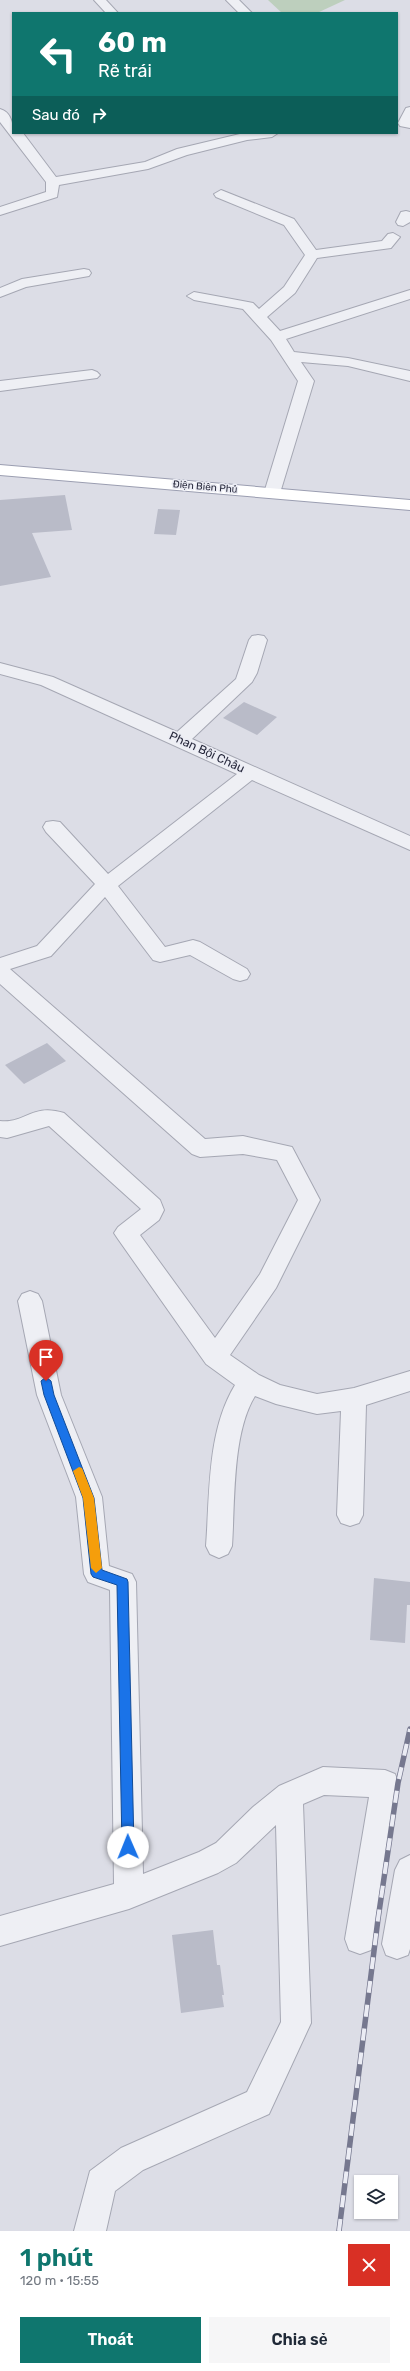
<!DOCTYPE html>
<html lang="vi">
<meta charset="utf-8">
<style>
:root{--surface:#fff;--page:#f6f6f7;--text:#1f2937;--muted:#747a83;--accent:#0f766e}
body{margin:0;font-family:Rubik,sans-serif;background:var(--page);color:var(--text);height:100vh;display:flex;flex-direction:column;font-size:15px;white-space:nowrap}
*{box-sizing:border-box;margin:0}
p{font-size:13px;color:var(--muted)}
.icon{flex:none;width:22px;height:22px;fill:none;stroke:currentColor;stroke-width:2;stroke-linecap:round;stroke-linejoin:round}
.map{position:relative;height:2231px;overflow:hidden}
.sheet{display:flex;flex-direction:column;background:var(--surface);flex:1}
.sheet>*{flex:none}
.guide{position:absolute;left:12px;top:12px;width:386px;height:122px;border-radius:0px;box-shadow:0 1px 3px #0004;background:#0f766e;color:#fff;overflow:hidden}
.buttons{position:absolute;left:354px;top:2175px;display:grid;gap:8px}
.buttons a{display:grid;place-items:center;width:44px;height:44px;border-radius:0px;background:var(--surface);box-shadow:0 1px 3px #0004;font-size:20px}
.pin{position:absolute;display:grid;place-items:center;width:34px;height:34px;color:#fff;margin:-41px -17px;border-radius:50% 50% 50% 0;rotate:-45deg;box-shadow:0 0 4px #0007}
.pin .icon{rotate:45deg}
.me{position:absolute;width:44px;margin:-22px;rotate:359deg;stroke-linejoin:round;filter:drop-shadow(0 0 3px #0008)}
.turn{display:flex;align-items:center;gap:14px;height:84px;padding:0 20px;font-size:18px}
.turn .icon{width:52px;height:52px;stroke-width:2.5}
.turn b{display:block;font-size:28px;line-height:34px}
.then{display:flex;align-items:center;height:38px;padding:0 20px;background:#0003;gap:8px;font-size:15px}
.round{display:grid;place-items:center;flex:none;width:42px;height:42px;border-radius:0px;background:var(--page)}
.headline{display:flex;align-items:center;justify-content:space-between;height:68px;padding:0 20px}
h1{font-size:24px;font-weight:600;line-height:30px;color:var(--accent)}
.primary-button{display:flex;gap:8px;margin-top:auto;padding:8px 20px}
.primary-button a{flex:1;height:46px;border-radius:0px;background:var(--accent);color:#fff;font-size:16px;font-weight:600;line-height:46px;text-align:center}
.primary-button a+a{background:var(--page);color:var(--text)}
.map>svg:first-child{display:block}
.green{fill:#bdcfbd}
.building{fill:#b9bbc8}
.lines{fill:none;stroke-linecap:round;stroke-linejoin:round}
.minor-casing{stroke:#a5a7b3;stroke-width:2}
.major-casing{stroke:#9b9eb1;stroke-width:2}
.minor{fill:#eeeff4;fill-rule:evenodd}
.major{fill:#fff;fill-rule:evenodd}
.rail-casing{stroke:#76788f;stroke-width:5.5}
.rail{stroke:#ebecf4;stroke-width:4;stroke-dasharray:12;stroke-linecap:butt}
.route{fill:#1a73e8;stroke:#114b97}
.slow{fill:#f59e0b}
.labels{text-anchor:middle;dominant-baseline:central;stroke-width:3;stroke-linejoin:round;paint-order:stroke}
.far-street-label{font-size:10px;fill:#26283b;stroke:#ebecf4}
.street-label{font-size:12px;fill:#26283b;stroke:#ebecf4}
</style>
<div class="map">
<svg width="410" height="2231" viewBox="0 0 410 2231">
<rect width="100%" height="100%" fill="#dcdde6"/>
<!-- green -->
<path class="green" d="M268 0H345L317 13H282Z"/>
<!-- building -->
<path class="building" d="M65 495 72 530 32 533 51 577 0 586V500Z
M158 509 180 510 176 535 154 534Z
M244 702 277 717 257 735 223 718Z
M47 1043 66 1061 24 1084 5 1065Z
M374 1578 410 1582V1605H407L405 1643 370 1640Z
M213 1930 217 1965H220L224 1995H222L224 2007 181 2013 172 1935Z"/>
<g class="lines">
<defs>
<path id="minor" d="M94 0H106L118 13H106Z
M226 0H239L252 13H239Z
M410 107V128L400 126 398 123 406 108Z
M0 109C11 112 13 123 13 133H23L56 177 145 162 177 149 244 133H278L272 137 247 140 187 155 148 169 59 185 57 197 0 215V207L46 192V182L0 122Z
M221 190 294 219 316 250 382 241 388 234 393 233 400 237 391 248 317 258 295 293 267 317 280 331 410 290V299L286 339 294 352 348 358 410 371V381L348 366 301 362 314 381 280 493 278 496H266L264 493 298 381 271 340 243 309 194 300 187 296 194 292 248 302 253 303 259 309 284 287 305 255 284 225 216 197 214 194Z
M406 211 410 212V222L403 226 398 225 396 222 401 212Z
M84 269 89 270 91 273 89 276 26 287 0 297V288L22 279Z
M92 370 97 372 100 375 97 378 0 391V381Z
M258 635 264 636 267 640 257 673 252 682 192 739 410 836V850L252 780 118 886 165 947 193 940 200 942 247 969 250 974 247 979 240 981 233 979 190 955 160 962 153 960 105 897 51 956 10 969 205 1139 243 1136 292 1147 320 1200 276 1288 230 1355 259 1375 280 1385 317 1394 354 1388 410 1371V1391L366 1405 363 1515 359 1523 350 1526 341 1523 337 1515 341 1411 317 1414 276 1404 255 1396C232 1433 235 1502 232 1546L228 1554 219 1558 210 1554 206 1546C210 1493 207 1431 235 1385L206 1364 118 1239 114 1233 118 1227 141 1209 49 1126 7 1138 0 1137V1121C25 1124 32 1103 64 1113L160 1200 164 1210 159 1220 140 1235 215 1338 260 1274 298 1200 277 1160 243 1154 200 1157 192 1154 0 984V958L37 946 95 884 46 832 43 827 46 822 53 821 60 822 108 874 237 774 41 685 0 674V663L53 677 177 732 236 679 249 640 252 636Z
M30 1291 38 1294 42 1301 61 1395 102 1497 109 1566 132 1574 136 1582 143 1874 199 1852 216 1843 253 1807 279 1786 323 1767 385 1770 395 1774 399 1784 375 1939 371 1950 360 1954 349 1950 345 1939 369 1797 324 1795 303 1804 311 2023 269 2114 143 2170 115 2191 106 2231H74L90 2171 121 2148 247 2092 281 2022 276 1825 236 1863 218 1873 129 1909 0 1946V1916L114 1884 110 1590 88 1582 84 1574 76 1497 37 1395 18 1301 22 1294Z
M410 1855V1949L408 1955 397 1959 386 1955 382 1944 395 1870 400 1860Z"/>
<path id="major" d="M0 465 410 500V510L0 475Z"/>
</defs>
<!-- minor casing -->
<use href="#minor" class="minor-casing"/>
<!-- major casing -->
<use href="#major" class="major-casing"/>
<!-- minor -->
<use href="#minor" class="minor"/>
<!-- major -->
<use href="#major" class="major"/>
<defs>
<path id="rail" d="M339 2231 378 1919 398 1783 410 1729"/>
</defs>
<!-- rail casing -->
<use href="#rail" class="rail-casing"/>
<!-- rail -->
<use href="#rail" class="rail"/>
</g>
<!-- route -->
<path class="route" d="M46 1377 51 1381 54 1395 94 1498 102 1570 127 1579 128 1582 134 1847 132 1852 128 1853 123 1852 122 1847 117 1585 93 1577 91 1574 83 1498 44 1395 41 1381Z"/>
<!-- slow -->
<path class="slow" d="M79 1467 82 1468 94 1498 102 1568 96 1573 91 1568 83 1498 73 1471Z"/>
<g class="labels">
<!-- far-street labels -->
<g class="far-street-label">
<text transform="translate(205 487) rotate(5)">Điện Biên Phủ</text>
</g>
<!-- street labels -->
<g class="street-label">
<text transform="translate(207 752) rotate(25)">Phan Bội Châu</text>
</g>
</g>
</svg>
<div class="buttons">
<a><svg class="icon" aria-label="layers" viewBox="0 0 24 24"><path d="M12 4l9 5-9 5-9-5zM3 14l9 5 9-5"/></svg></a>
</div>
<div class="pin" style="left:46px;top:1381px;background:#d93025"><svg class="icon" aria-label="arrive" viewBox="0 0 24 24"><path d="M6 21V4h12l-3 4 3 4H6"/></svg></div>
<svg class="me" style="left:128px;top:1847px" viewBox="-20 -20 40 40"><circle r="19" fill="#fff"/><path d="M0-13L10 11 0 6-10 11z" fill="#1a73e8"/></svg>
<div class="guide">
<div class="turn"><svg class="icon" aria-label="left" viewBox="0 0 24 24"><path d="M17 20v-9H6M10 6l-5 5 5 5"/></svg><div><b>60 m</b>Rẽ trái</div></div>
<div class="then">Sau đó<svg class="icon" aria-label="right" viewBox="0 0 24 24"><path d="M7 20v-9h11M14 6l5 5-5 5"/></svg></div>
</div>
</div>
<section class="sheet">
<div class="headline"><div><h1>1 phút</h1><p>120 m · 15:55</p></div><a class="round" style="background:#d93025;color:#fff"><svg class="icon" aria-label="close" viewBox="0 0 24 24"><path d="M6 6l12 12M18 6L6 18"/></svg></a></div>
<div class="primary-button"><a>Thoát</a><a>Chia sẻ</a></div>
</section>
